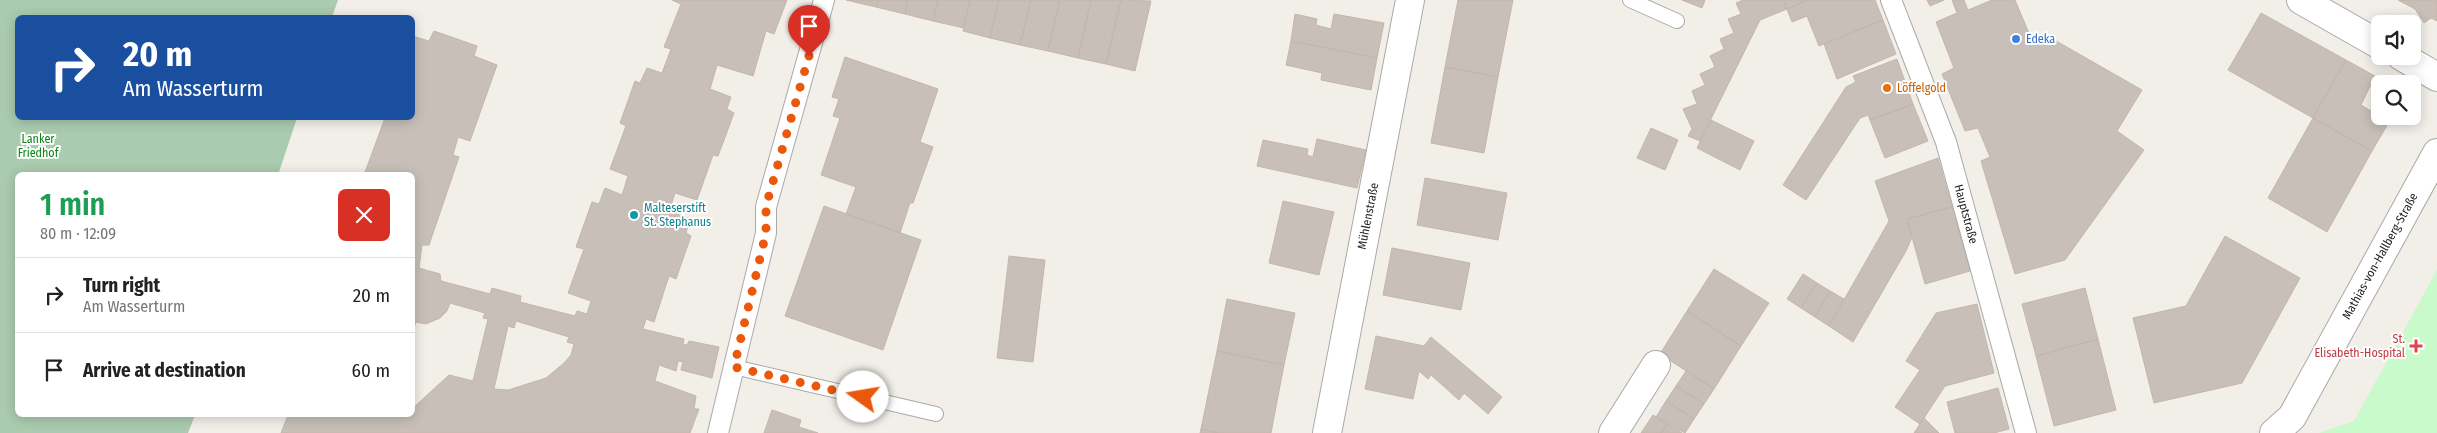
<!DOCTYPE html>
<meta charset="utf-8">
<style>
:root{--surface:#fff;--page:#f6f6f6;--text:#222;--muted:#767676;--line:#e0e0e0}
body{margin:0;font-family:"Fira Sans Condensed",sans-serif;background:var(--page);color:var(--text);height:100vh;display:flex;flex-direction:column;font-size:19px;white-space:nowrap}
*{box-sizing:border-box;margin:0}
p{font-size:16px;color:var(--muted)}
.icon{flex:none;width:28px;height:28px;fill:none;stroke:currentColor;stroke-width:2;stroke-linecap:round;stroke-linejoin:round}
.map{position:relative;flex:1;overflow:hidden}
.sheet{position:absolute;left:15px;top:172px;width:400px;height:245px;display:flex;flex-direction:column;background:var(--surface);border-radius:8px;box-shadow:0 2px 12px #0003}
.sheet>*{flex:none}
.top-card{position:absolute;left:15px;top:15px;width:400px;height:105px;border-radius:8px;box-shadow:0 2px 12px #0003;background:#1a4fa0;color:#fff;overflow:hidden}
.buttons{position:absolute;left:2371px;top:15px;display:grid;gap:10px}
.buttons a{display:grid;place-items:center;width:50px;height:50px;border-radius:8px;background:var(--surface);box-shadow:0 2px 12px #0003;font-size:25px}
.pin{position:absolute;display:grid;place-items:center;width:42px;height:42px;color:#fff;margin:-51px -21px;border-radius:50% 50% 50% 0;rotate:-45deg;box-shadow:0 0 5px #0007}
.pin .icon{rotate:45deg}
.me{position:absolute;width:55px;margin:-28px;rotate:283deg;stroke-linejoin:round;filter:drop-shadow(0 0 4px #0008)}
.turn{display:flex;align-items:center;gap:18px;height:105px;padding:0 25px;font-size:22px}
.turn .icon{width:65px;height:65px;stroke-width:2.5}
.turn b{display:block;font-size:35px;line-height:42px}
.round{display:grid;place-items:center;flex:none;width:52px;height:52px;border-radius:8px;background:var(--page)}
.head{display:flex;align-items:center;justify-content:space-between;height:85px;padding:0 25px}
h1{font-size:30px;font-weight:600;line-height:38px;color:#1e9e55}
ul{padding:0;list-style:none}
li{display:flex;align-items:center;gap:15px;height:75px;padding:0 25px;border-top:1px solid var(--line)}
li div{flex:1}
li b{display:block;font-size:19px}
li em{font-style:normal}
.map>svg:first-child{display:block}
.cemetery{fill:#aacbaf}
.park{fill:#c8facc}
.building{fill:#c7bfb8;stroke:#c4b6ab;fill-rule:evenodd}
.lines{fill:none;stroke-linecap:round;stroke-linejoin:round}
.service-casing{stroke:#a9a9a9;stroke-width:16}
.pedestrian-casing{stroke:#a9a9a9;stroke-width:22}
.minor-casing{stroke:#a9a9a9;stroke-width:30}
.service{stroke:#fff;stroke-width:14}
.pedestrian{stroke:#fff;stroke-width:20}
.minor{stroke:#fff;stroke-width:28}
.route{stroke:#ea580c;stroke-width:9;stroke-dasharray:0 16.2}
.shop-dot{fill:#3f7fe0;stroke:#fff;stroke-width:2}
.food-dot{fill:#e8710a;stroke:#fff;stroke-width:2}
.culture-dot{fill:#0f9aa8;stroke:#fff;stroke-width:2}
.health-dot{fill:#e0444e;stroke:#fff;stroke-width:2}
.labels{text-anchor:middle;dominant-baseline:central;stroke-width:4;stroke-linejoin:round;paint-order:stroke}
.shop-label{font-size:12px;fill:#366cbe;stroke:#fff;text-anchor:start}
.food-label{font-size:12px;fill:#c56008;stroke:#fff;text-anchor:start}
.park-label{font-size:12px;fill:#0c8416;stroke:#fff}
.culture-label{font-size:12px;fill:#0d838f;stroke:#fff;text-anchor:start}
.street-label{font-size:12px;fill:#222;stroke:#fff}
.health-label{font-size:12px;fill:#be3a42;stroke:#fff;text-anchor:end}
</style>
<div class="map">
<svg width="2437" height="433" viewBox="0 0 2437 433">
<rect width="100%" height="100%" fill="#f2efe9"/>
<!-- cemetery -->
<path class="cemetery" d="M0 0H338L332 17 18 18V118H297L278 175H18V415H195L188 433H0Z"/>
<!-- park -->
<path class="park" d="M2437 270V433H2319L2354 421Z"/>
<!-- building -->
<path class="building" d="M672 0H787L774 34 766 31 753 76 717 65 710 89 731 97 727 109 734 113 718 156 713 155 697 200 675 193 669 211 690 219 686 233 691 236 676 279 669 276 654 322 646 319 643 329 684 339 683 344 687 345 689 341 719 347 712 378 681 370 683 362 678 361 676 371 659 365 655 381 696 396 694 409H699L690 433H281L288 415H399L402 418 406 415H412V409L449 375 473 381 488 319 483 318 485 313 450 303 447 311 440 318 426 324 416 322 412 332V175H364L385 118H412V36L429 41 434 31 477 46 474 56 497 65 470 141 458 137 453 155 459 157 429 245H422L419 268 440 274 441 281 490 294 492 288 521 296 520 302 575 316 577 311 587 314 591 301 568 293 584 249 576 247 592 202 599 204 605 188 622 195 628 176 610 169 626 126 620 123 635 81 640 83 647 68 662 73 671 49 664 47 681 4ZM516 321 569 337 567 342 574 344 571 355 564 363 546 378 508 390 494 389 508 326 514 328Z
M846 0H878L876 7Z
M878 0H908L905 14 876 7Z
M908 0H938L933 21 905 14Z
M938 0H970L964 28 933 21Z
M970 0H999L990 38 963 31Z
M999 0H1031L1020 45 990 38Z
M1031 0H1060L1048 51 1020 45Z
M1060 0H1091L1078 58 1048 51Z
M1091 0H1121L1106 64 1078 58Z
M1121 0 1151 1 1135 71 1106 64Z
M1458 0H1513L1498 77 1445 67Z
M1682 0H1705L1702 8Z
M1743 0H1783L1787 9 1760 20 1700 141 1688 136 1692 129 1683 109 1697 104 1692 91 1705 85 1700 74 1715 67 1710 56 1724 49 1720 39 1734 33 1728 19 1741 14 1736 3Z
M1783 0H1807L1787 9Z
M1807 0H1875L1883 20 1819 46 1807 16 1792 22 1787 9Z
M1927 0H1944L1930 6Z
M1952 0H1964L1968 10 1992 0H2015L2031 38 2044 34 2142 90 2117 131 2144 150 2065 260 2015 274 1981 161 1990 157 1978 128 1965 131 1942 74 1954 68 1936 22 1957 13Z
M2398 0H2437V21L2431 18 2424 23 2415 9Z
M2261 13 2346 60 2313 118 2228 70Z
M1295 14 1317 19 1316 25 1331 29 1334 14 1384 23 1377 58 1291 41Z
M1883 20 1896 54 1837 79 1824 44Z
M1291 41 1377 58 1371 90 1321 80 1322 73 1286 65Z
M845 57 938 89 920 142 933 147 913 203H910L900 233 846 214 856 187 821 175 840 118 833 116 839 99 832 97Z
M1897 59 1913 104 1870 120 1868 115 1860 118 1806 200 1783 185 1846 87 1856 82 1853 76Z
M2346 60 2375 76 2361 105 2389 122 2372 151 2313 118Z
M1445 67 1498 77 1484 153 1431 143Z
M1913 104 1928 141 1885 158 1870 120Z
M2313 118 2372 151 2327 232 2268 198Z
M1711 120 1754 141 1740 170 1697 148Z
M1651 128 1678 140 1665 170 1637 158Z
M1317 139 1366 150 1357 188 1257 166 1263 140 1308 149 1307 155 1313 157Z
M1938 158 1952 207 1907 219 1912 237 1906 251 1853 342 1829 326 1889 221 1875 181Z
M1425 178 1507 193 1498 240 1417 225Z
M1283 201 1334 212 1319 275 1269 263Z
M824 206 921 240 883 350 785 316Z
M1952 207 1970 271 1925 284 1907 219Z
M2225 236 2300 278 2242 383 2154 403 2133 318 2186 306Z
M1392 248 1470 263 1461 310 1383 295Z
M1009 256 1045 260 1033 362 997 358Z
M1714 269 1769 303 1741 346 1687 311Z
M1803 274 1817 283 1801 308 1787 299Z
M1817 283 1830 291 1815 317 1801 308Z
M2085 288 2098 339 2036 356 2022 304Z
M1830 291 1844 299 1829 326 1815 317Z
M1227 299 1295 313 1284 365 1217 351Z
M1977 304 1994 373 1945 386 1920 424 1895 407 1920 370 1906 361 1936 313Z
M1687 311 1741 346 1714 389 1660 354Z
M1376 336 1424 346 1431 337 1502 397 1488 414 1464 393 1459 400 1431 375 1428 379 1419 371 1413 399 1365 389Z
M2098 339 2116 410 2054 426 2036 356Z
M1217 351 1284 365 1271 433H1218L1201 429Z
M1686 371 1714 389 1704 404 1676 386Z
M1676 386 1704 404 1694 419 1666 401Z
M1998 388 2009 429 1994 433H1955L1947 402Z
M1666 401 1694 419 1685 433 1656 417Z
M772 410 801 420 799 427 818 433H764Z
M1653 415 1667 424 1661 433H1641Z
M1924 418 1939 433H1914Z
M1667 424 1682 433H1661Z
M1201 429 1218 433H1200Z"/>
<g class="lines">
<defs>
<path id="service" d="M1630 0 1677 21
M734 367 936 414"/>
<path id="pedestrian" d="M1891 0 1946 142 2026 433
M718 433 766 233V207L824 0"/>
<path id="minor" d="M2301 0 2380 45
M2401 56 2437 77
M1327 433 1410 0
M1613 433 1656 365
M2274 433 2292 417 2437 153"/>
</defs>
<!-- service casing -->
<use href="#service" class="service-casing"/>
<!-- pedestrian casing -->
<use href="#pedestrian" class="pedestrian-casing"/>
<!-- minor casing -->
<use href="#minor" class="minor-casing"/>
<!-- service -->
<use href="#service" class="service"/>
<!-- pedestrian -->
<use href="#pedestrian" class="pedestrian"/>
<!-- minor -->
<use href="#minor" class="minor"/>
</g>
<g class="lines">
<!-- route -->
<path class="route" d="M809 56 766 206V233L734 367 863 397"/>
</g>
<!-- markers -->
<circle class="shop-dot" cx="2016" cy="39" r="5"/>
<circle class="food-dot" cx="1887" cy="88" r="5"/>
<circle class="culture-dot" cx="634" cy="215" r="5"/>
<path class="health-dot" d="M2413.5 338.5h5v5h5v5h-5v5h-5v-5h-5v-5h5z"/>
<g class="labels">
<!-- shop labels -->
<g class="shop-label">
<text x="2026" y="39">Edeka</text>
</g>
<!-- food labels -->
<g class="food-label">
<text x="1897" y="88">Löffelgold</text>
</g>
<!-- park labels -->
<g class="park-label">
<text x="38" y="139">Lanker<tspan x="38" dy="14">Friedhof</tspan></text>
</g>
<!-- culture labels -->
<g class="culture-label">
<text x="644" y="208">Malteserstift<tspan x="644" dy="14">St. Stephanus</tspan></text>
</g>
<!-- street labels -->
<g class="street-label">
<text transform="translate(1966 214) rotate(75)">Hauptstraße</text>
<text transform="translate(1368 216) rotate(-79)">Mühlenstraße</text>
<text transform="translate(2380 256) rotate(-61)">Mathias-von-Hallberg-Straße</text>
</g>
<!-- health labels -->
<g class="health-label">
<text x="2405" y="339">St.<tspan x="2405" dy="14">Elisabeth-Hospital</tspan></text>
</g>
</g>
</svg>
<div class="buttons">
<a><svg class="icon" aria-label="sound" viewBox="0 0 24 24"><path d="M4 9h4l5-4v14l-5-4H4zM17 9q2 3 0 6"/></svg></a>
<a><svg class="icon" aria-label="search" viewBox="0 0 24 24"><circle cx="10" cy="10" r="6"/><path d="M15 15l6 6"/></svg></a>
</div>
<div class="pin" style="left:809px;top:56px;background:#d93025"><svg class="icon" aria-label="arrive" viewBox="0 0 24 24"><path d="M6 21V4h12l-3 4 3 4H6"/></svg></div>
<svg class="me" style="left:863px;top:397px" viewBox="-20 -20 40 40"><circle r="19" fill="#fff"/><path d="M0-13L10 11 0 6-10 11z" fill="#ea580c"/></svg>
<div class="top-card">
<div class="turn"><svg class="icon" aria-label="right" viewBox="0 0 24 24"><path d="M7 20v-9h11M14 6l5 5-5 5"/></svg><div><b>20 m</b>Am Wasserturm</div></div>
</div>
<section class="sheet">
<div class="head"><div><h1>1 min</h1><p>80 m · 12:09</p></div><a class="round" style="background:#d93025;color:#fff"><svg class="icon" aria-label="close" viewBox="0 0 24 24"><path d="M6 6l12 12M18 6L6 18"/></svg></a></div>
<ul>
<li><svg class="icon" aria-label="right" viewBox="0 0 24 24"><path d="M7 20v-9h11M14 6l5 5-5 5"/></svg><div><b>Turn right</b><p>Am Wasserturm</p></div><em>20 m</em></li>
<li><svg class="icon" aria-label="arrive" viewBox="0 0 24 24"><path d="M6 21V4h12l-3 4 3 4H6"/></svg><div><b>Arrive at destination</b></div><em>60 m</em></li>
</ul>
</section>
</div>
